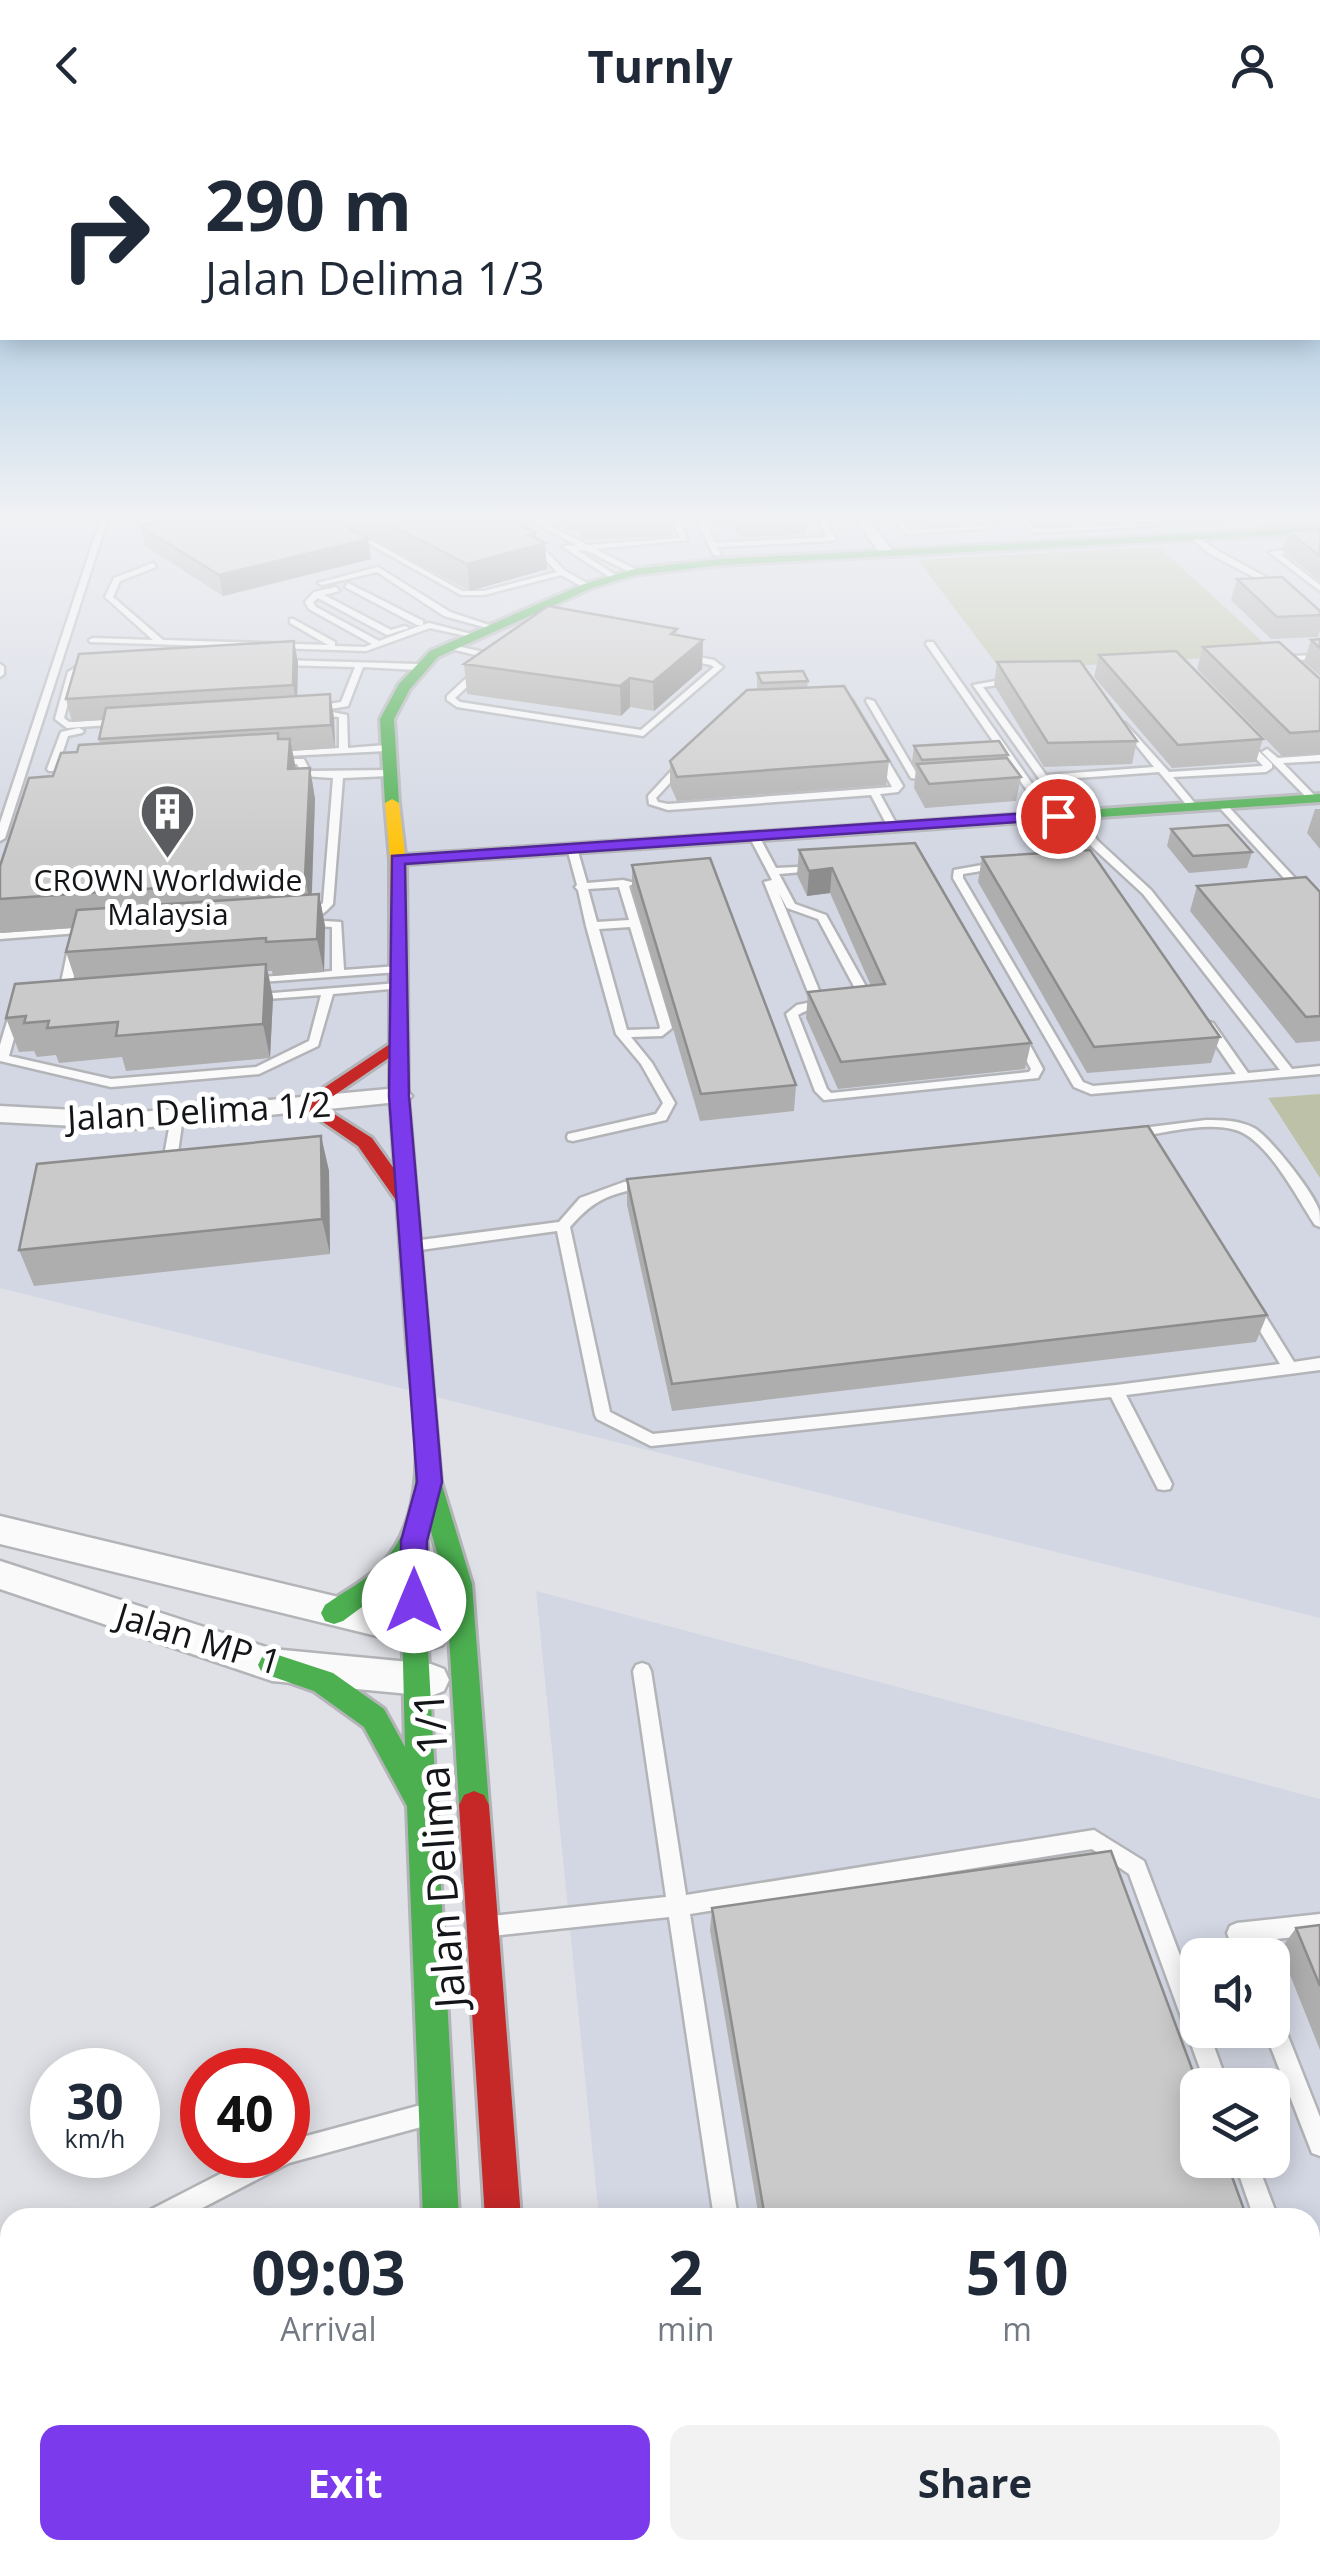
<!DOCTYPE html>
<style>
:root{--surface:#fff;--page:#f2f2f3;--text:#1f2937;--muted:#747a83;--accent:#7c3aed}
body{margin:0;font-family:"Open Sans",sans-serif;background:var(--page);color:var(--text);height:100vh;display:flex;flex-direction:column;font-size:38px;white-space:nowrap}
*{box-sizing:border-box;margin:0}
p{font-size:32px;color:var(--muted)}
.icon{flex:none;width:55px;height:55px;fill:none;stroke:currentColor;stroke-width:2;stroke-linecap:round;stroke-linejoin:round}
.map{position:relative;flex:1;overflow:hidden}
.details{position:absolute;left:0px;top:2078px;width:1320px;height:352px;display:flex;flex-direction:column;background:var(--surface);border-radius:30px 30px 0 0;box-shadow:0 5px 25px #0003}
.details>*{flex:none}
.hud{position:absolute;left:0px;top:0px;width:1320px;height:210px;box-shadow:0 5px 25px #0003;background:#fff;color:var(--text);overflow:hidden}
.controls{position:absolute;left:1180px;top:1808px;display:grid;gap:20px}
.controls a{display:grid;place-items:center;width:110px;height:110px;border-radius:20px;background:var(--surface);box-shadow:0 5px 25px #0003;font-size:50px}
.speed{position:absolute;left:30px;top:1918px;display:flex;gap:20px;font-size:50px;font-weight:700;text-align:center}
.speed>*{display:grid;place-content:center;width:130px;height:130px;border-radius:50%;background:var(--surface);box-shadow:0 5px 25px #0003;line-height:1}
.speed small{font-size:25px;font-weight:400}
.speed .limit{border:15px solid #d22;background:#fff;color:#111}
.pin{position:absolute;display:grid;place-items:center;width:85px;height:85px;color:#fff;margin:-42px;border:5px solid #fff;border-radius:50%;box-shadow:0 2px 10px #0007}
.me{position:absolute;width:110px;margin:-55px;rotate:0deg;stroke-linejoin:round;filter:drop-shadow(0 0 8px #0008)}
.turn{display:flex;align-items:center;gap:35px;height:210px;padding:0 40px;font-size:45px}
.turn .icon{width:130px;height:130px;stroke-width:2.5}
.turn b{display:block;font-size:70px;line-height:85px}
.eta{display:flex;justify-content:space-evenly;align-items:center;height:170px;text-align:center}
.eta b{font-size:60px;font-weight:700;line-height:70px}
.button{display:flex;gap:20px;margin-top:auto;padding:20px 40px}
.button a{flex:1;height:115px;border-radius:20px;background:var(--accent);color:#fff;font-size:40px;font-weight:700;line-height:115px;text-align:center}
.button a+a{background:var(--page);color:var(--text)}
header{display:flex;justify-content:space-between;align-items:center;height:130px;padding:0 40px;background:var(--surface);font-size:45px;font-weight:700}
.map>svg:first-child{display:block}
.built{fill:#d3d7e3;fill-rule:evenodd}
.forest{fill:#bcc1a7}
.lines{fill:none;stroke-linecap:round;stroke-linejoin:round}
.lane-casing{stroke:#b3b4b8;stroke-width:5}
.street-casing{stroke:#b3b4b8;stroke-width:5}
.fast-casing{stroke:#b3b4b8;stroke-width:6}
.slow-casing{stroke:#b3b4b8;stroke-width:6}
.jam-casing{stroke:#b3b4b8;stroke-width:6}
.lane{fill:#fafafb;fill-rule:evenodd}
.street{fill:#fafafb;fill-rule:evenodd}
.fast{fill:#4caf50;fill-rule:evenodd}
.slow{fill:#ffc107;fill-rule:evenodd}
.jam{fill:#c62828;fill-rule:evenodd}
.wall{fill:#afaeae}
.shaded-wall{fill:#8e8d8d}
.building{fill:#cbcaca;stroke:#8e8d8d;stroke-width:2.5}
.route{fill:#7c3aed;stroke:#51269a;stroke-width:2.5}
.labels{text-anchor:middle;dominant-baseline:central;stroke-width:10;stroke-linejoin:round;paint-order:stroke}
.far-poi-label{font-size:30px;fill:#131518;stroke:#fff}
.street-label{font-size:35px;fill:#131518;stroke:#fff}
.near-street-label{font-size:42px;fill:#131518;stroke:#fff}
</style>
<header><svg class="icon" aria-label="back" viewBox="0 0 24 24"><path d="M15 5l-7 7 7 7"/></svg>Turnly<svg class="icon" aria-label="person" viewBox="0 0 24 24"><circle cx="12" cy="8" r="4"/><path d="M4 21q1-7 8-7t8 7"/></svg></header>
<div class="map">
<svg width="1320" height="2429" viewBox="0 0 1320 2429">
<rect width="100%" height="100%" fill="#e0e1e6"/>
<!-- built -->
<path class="built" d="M0 391H1320V964L1268 969 1320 1048V1488L0 1158Z
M536 1461 1320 1669V2429H634L633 2420H1310V2088L599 2087ZM1198 1825H1272V1900H1198ZM1198 1955H1272V2030H1198Z"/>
<!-- forest -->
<path class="forest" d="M1159 417 1276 524 1001 540 918 430Z
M1320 964V1048L1268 968Z"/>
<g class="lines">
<defs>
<path id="lane" d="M100 391H107L5 708 0 711V693Z
M328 391H336L462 461H484L557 442 510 391H517L565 441 592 456 585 458 561 445 484 465H461Z
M532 391H540L588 415 680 408 673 391H680L688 410 595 419 637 440 634 444 585 420H577L617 446 614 450 563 417 567 415 578 416Z
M697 391H704L715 413 827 407 819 391H826L836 409 832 411 717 417 721 424 717 426 713 424Z
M895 391H902L908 400 986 396 982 391H989L995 398 906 404Z
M1022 391H1029L1036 399 1225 391 1034 403Z
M1194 404 1216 420 1284 457 1277 459 1210 424 1191 408Z
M1320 416V420L1280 424 1320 455V461L1269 422Z
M153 433 156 437 120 451 113 467 163 510 328 515 290 493V489H293L335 512V516L365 517 372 514 309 479 305 472 314 462 336 457 339 461 324 465 391 500 405 496 409 498 387 505 318 468 313 472 316 477 379 511 422 495H417L345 457 348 453 423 491V495L429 493 475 505 471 507 430 498 366 521 90 512 89 510 93 508 153 510 105 467 114 448Z
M378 437 450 482 495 497 491 499 444 486 377 442 322 455 318 453Z
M542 497 714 530 723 537 643 606 457 577 447 570V566L488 528 447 518V514L493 524ZM543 502 711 535 714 537 641 600 460 572 455 568 497 529Z
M927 512H933L1054 685 1061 684 1099 735 1098 737H1090L1054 687 1046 688 926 514Z
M1320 525V529L1297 530 1320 552V560L1286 528 1290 526Z
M279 530 418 534 422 537 418 540 363 537 348 576 313 582 309 579 310 577 341 572 355 537 282 535 278 532Z
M86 531 93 533 76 543 64 588 69 592 120 589 124 592 123 594 67 598 55 589 68 542Z
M0 534 4 537V544L0 547Z
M1012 548 1016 551 1015 553 983 557 1046 645 1154 637 1121 596 1125 593 1169 642 1263 636 1239 610 1244 607 1272 634V638L1266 642 1173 647 1198 677 1193 680 1190 679 1159 642 1050 650 1098 711 1151 760 1292 939 1320 936V944L1091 964 1074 957 953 748 954 740 999 732 1004 735 999 738 963 744V748L1083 952 1093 956 1236 944 1203 896 1209 892 1213 893 1248 943 1280 940 1143 764 1090 715 1040 650 973 555Z
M841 567 852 570 903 656 898 662 880 664 898 697 897 699H889L871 665 668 680 649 674 648 666 731 576ZM841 573 846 574 892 657 668 674 658 672 656 668 737 580Z
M867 569 874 571 917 644 934 647V651L911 648 866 571Z
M327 581 347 585 348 618 386 615 391 618 386 621 286 626V622L289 621 339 618V587L324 586V582Z
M79 598 84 601 82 603 68 606 58 636 74 637V641H49L47 639 61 602Z
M1267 619 1278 628 1320 625V631L1283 633 1316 667V671H1310L1264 624 1262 622Z
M274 629H304L310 641 389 640 394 643 389 646 343 648 333 774C324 784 313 794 301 785L312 782 323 773 333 648 303 646 297 634H277L274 633Z
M1222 672 1225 673 1320 775V784L1316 783 1219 677 1217 675Z
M754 703 759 706 776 738 818 736V740L814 741 779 744 795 774 826 785 869 862 867 870 851 872 849 870 857 866V862L818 789 787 778 779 763 823 870 833 873C823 880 809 877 798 885L827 959 831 963 1029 942 1031 939 1013 906 1019 902 1025 906 1043 939 1038 948 824 970 815 961 786 884 797 875 812 872 764 752 772 750 749 706Z
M572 715 577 718 587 753 623 750 635 753 629 756 672 898 662 906 631 907 652 933 675 973 666 990 573 1011 568 1010 567 1007 568 1004 656 984 663 973 641 934 616 904 586 796 578 760 575 757 577 755 567 718ZM619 757 629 790 597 792 588 759ZM630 797 660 897 659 899 627 900 599 799Z
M307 790 341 792 344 840 398 836 404 839 398 842 246 853V849L250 848 332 841V797L303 795 302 793Z
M88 797 92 798V802L0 809V803Z
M74 816 80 819 71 860 79 864 73 867 59 862 68 819Z
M398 853 402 854V858L333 864 318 916 259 944 111 957 0 931V915L9 885 20 880 26 884 20 887 9 926 111 949 256 937 309 911 321 865 253 870 247 867 249 865Z
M177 983 183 987 176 1037 169 1041 162 1037 171 987Z
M1206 990C1222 990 1239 990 1254 998 1270 1007 1313 1062 1319 1080 1320 1083 1320 1094 1320 1097L1315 1095C1297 1068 1268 1010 1236 1000 1205 991 1167 1003 1135 1007L1129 1003 1135 999Z
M645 1049 652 1053 650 1056C611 1064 596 1067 570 1097L610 1282 653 1304 1116 1255 1280 1234 1246 1178 1253 1173 1258 1174 1294 1232 1320 1228V1240L1126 1265 1172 1354 1170 1359 1164 1360 1158 1359 1111 1267 651 1316 597 1289 595 1285 557 1101 413 1121 406 1116 413 1111 559 1092 580 1068 624 1052Z
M642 1533 648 1535 651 1541 686 1765 1094 1700 1144 1731 1198 1873V1900H1208L1228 1955H1206L1129 1744 1092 1719 690 1784 738 2088H714L669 1787 492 1806 485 1803 482 1796 485 1789 492 1786 666 1767 633 1541 636 1535Z
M1320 1784V1804L1251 1812 1255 1825H1235L1227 1803 1230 1796 1237 1793Z
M1272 1883 1280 1886 1320 1987V2026L1312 2023 1264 1900H1272Z
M421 1975 429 1978 432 1986 429 1994 421 1997 289 2033 183 2088H146L150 2080 257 2025H288V2011Z
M1234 2030H1256L1278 2088H1254Z
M1310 2196 1320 2202V2247L1310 2241Z
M10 2207V2236L0 2240V2211Z
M765 2420H791L792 2429H766Z"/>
<path id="street" d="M856 391H870L894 423 892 426H882Z
M399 958 408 961 412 966 408 971 130 999 0 992V976L130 983Z
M0 1386 430 1489 443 1493 448 1504 443 1515 430 1519 0 1414Z
M0 1431 272 1519 431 1534 444 1539 449 1550 444 1561 431 1566 272 1551 0 1459Z"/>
<path id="fast" d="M1320 397V403L721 435 635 445 592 458 438 527 410 559 394 589 399 673 392 677 385 673 380 589 399 554 430 521 584 454 634 439 721 429Z
M1320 664V672L836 705 829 701 836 697Z
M417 1193 428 1201 441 1352 472 1454 489 1675 484 1685 474 1689 464 1685 459 1675 446 1454 430 1398 427 1411V1501L459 2088H423L407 1676 364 1597 314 1561 262 1543 258 1535 262 1527 272 1523 333 1543 384 1579 405 1617 401 1448 343 1491 334 1494 325 1491 321 1483 325 1475C343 1462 367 1450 382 1434 437 1374 411 1275 406 1201Z
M508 2420H548L549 2429H509Z"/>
<path id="slow" d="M392 669 399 673 405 725 836 697 843 701 836 705 406 734 408 966 428 1201 417 1209 406 1201 390 966V730L385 673Z
M436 2420H476V2429H436Z"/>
<path id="jam" d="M399 908 405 909V917L320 975 372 1008 415 1068 405 1075 398 1073 358 1016 298 975Z
M474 1661 484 1665 489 1675 521 2088H485L459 1675 464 1665Z"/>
</defs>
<!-- lane casing -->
<use href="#lane" class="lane-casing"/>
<!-- street casing -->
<use href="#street" class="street-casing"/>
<!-- fast casing -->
<use href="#fast" class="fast-casing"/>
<!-- slow casing -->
<use href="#slow" class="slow-casing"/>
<!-- jam casing -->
<use href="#jam" class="jam-casing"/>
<!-- lane -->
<use href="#lane" class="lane"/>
<!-- street -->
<use href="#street" class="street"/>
<!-- fast -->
<use href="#fast" class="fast"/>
<!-- slow -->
<use href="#slow" class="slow"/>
<!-- jam -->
<use href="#jam" class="jam"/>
</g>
<!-- wall -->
<path class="wall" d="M336 391H527L528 399 537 409 547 439 470 461Z
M561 391H672V406L582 410 579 400H566Z
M710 391H727V395L716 396Z
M730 391H806L805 404 740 408Z
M908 391H959L910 394Z
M140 396 371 429 223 466 145 416Z
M1320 400V451L1282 421 1288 401Z
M1237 449 1320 481V500L1318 507 1271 509 1231 470Z
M677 499V506L703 510 702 539 654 581 630 577 621 586 467 564 464 534Z
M1320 509V546L1304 532 1311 510Z
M294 511 298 533 297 567 334 587 335 618 292 621 295 639 310 638 315 669 312 764H319L325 796 324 842 273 846 272 841H268L273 868 270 928 126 941 122 927 59 933 56 925 37 927 34 921 19 922 6 888 75 849 66 822 72 798 1 803 0 801V736L53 646 77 622 100 614 99 609 103 590 72 592 66 569Z
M1203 517 1320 549V624L1282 626 1197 539Z
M1099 525 1263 609 1256 632 1172 638 1094 547Z
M997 532 1137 611 1132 634 1044 637 994 555Z
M757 543 808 551 807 557 889 631 886 655 677 671 670 655V631L757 560Z
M914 616 1008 625 1007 628 1021 647 1016 671 925 678 914 658 916 638 912 632Z
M1315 679H1320V719L1307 703Z
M1171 699 1252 722 1247 738 1189 743 1167 716Z
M915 713 1031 913 1025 939 838 959 806 888 808 862 871 856 830 763 807 766 797 745 799 720Z
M982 727 1220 907 1211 933 1087 943 978 752Z
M632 735 796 955 794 981 700 991 632 759Z
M1197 756 1320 762V911L1296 913 1190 781Z
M321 1006 329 1041 330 1124 34 1156 19 1120Z
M627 1049 1267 1185 1256 1212 672 1281 627 1075Z
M712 1778 1247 2088H759L710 1800Z
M1320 1795V1920L1280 1820 1296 1798Z
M815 2420H1310L1320 2429H817Z"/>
<!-- shaded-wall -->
<path class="shaded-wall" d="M527 391 528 405 536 403 537 415 545 413 547 439 470 461 467 434 517 394Z
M368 409 371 429 223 466 219 445Z
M703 510 702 539 654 581 653 552Z
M294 511 298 533 297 577 293 555Z
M630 548V577L621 586 620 556Z
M330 564 334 587 335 618 331 595Z
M290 609 296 639H288Z
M310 638 315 669 311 780 305 748Z
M832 738 830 763 807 766 809 741Z
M319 764 325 796 324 842 317 809Z
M266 834 273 868 270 928 263 894Z
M321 1006 329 1041 330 1124 322 1089Z
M181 2420H198L197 2429H181Z"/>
<!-- building -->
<path class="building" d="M165 391H335L368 409 219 445 140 396Z
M383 391H527L517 394 536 403 528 405 545 413 467 434Z
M1320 400V426L1288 401Z
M1282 447 1320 481V485L1277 487 1237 449Z
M548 476 677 499 671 504 703 510 653 552 630 548 620 556 464 534Z
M1320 509V518L1311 510Z
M294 511 293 555 66 569 79 524Z
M1279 512 1320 549V601L1290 603 1203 517Z
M1176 521 1263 609 1178 615 1099 525Z
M1080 531 1137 611 1048 613 997 532Z
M803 541 808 551 762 553 757 543Z
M844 556 889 631 677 647 670 631 747 560Z
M330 564 331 595 99 609 106 578Z
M278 603V609H290L288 639 310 638 305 748 0 769V736L29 648 53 646 61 623 77 622 79 615Z
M999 611 1008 625 922 630 914 616Z
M1007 628 1021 647 929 654 917 634Z
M1228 695 1252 722 1193 726 1171 699Z
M915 713 1031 913 841 932 808 862 885 854 832 738 809 741 799 720Z
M1090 720 1220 907 1094 917 982 727Z
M710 728 796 955 701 964 632 735Z
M1306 747 1320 762V886L1306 887 1197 756Z
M319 764 317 809 266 812V808L66 822 77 780Z
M266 834 263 894 116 906 118 892 47 898 49 891 24 893 26 886 6 888 15 854Z
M1148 996 1267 1185 672 1254 627 1049Z
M321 1006 322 1089 19 1120 37 1034Z
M1111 1721 1198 1955V2030H1226L1247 2088H765L712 1778Z
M1320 1795V1856L1296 1798Z
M1310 2257 1320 2284V2429H823L822 2420H1310Z
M10 2338V2420H181V2429H0V2340Z"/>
<!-- sky -->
<linearGradient id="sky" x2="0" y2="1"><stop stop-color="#83b4da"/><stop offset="0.53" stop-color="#f1f2f4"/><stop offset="1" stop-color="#f1f2f4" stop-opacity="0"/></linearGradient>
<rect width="1320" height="731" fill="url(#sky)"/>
<!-- route -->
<path class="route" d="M1058 681 1065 686 1063 689 405 734 409 966 442 1352 427 1411V1471L423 1479 414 1482 405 1479 401 1471V1411L417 1352 389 966 392 726Z"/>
<!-- icons -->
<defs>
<symbol id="building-pin" viewBox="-11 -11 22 30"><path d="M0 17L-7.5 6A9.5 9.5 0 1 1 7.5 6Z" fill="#5b5c60" stroke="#fff"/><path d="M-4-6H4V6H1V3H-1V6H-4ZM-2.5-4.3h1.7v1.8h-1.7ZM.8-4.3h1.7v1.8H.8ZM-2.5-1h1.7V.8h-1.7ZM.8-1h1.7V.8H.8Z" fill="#fff"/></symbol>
</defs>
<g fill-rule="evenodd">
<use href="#building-pin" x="136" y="650" width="63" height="86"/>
</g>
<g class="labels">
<!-- far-poi labels -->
<g class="far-poi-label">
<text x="168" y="749">CROWN Worldwide<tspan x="168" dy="34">Malaysia</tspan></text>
</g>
<!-- street labels -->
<g class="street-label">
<text transform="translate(199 980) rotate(-3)">Jalan Delima 1/2</text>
<text transform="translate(199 1508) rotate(17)">Jalan MP 1</text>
</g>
<!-- near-street labels -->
<g class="near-street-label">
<text transform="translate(438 1720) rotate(-94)">Jalan Delima 1/1</text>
</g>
</g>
</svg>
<div class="controls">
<a><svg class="icon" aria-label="sound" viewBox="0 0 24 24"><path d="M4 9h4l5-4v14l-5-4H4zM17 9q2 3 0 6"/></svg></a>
<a><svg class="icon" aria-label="layers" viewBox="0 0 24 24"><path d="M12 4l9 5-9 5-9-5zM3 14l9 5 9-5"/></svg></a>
</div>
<div class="speed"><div>30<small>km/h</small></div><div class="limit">40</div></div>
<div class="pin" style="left:1058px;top:686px;background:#d93025"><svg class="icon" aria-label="arrive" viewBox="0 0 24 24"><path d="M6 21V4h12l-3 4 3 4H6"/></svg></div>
<svg class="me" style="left:414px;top:1471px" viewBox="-20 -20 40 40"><circle r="19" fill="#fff"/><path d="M0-13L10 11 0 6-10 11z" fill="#7c3aed"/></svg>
<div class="hud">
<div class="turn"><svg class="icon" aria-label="right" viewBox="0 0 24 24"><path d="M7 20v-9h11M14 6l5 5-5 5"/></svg><div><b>290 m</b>Jalan Delima 1/3</div></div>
</div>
<section class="details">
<div class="eta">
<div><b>09:03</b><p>Arrival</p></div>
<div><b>2</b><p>min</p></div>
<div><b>510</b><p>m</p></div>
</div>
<div class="button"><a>Exit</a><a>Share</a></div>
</section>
</div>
